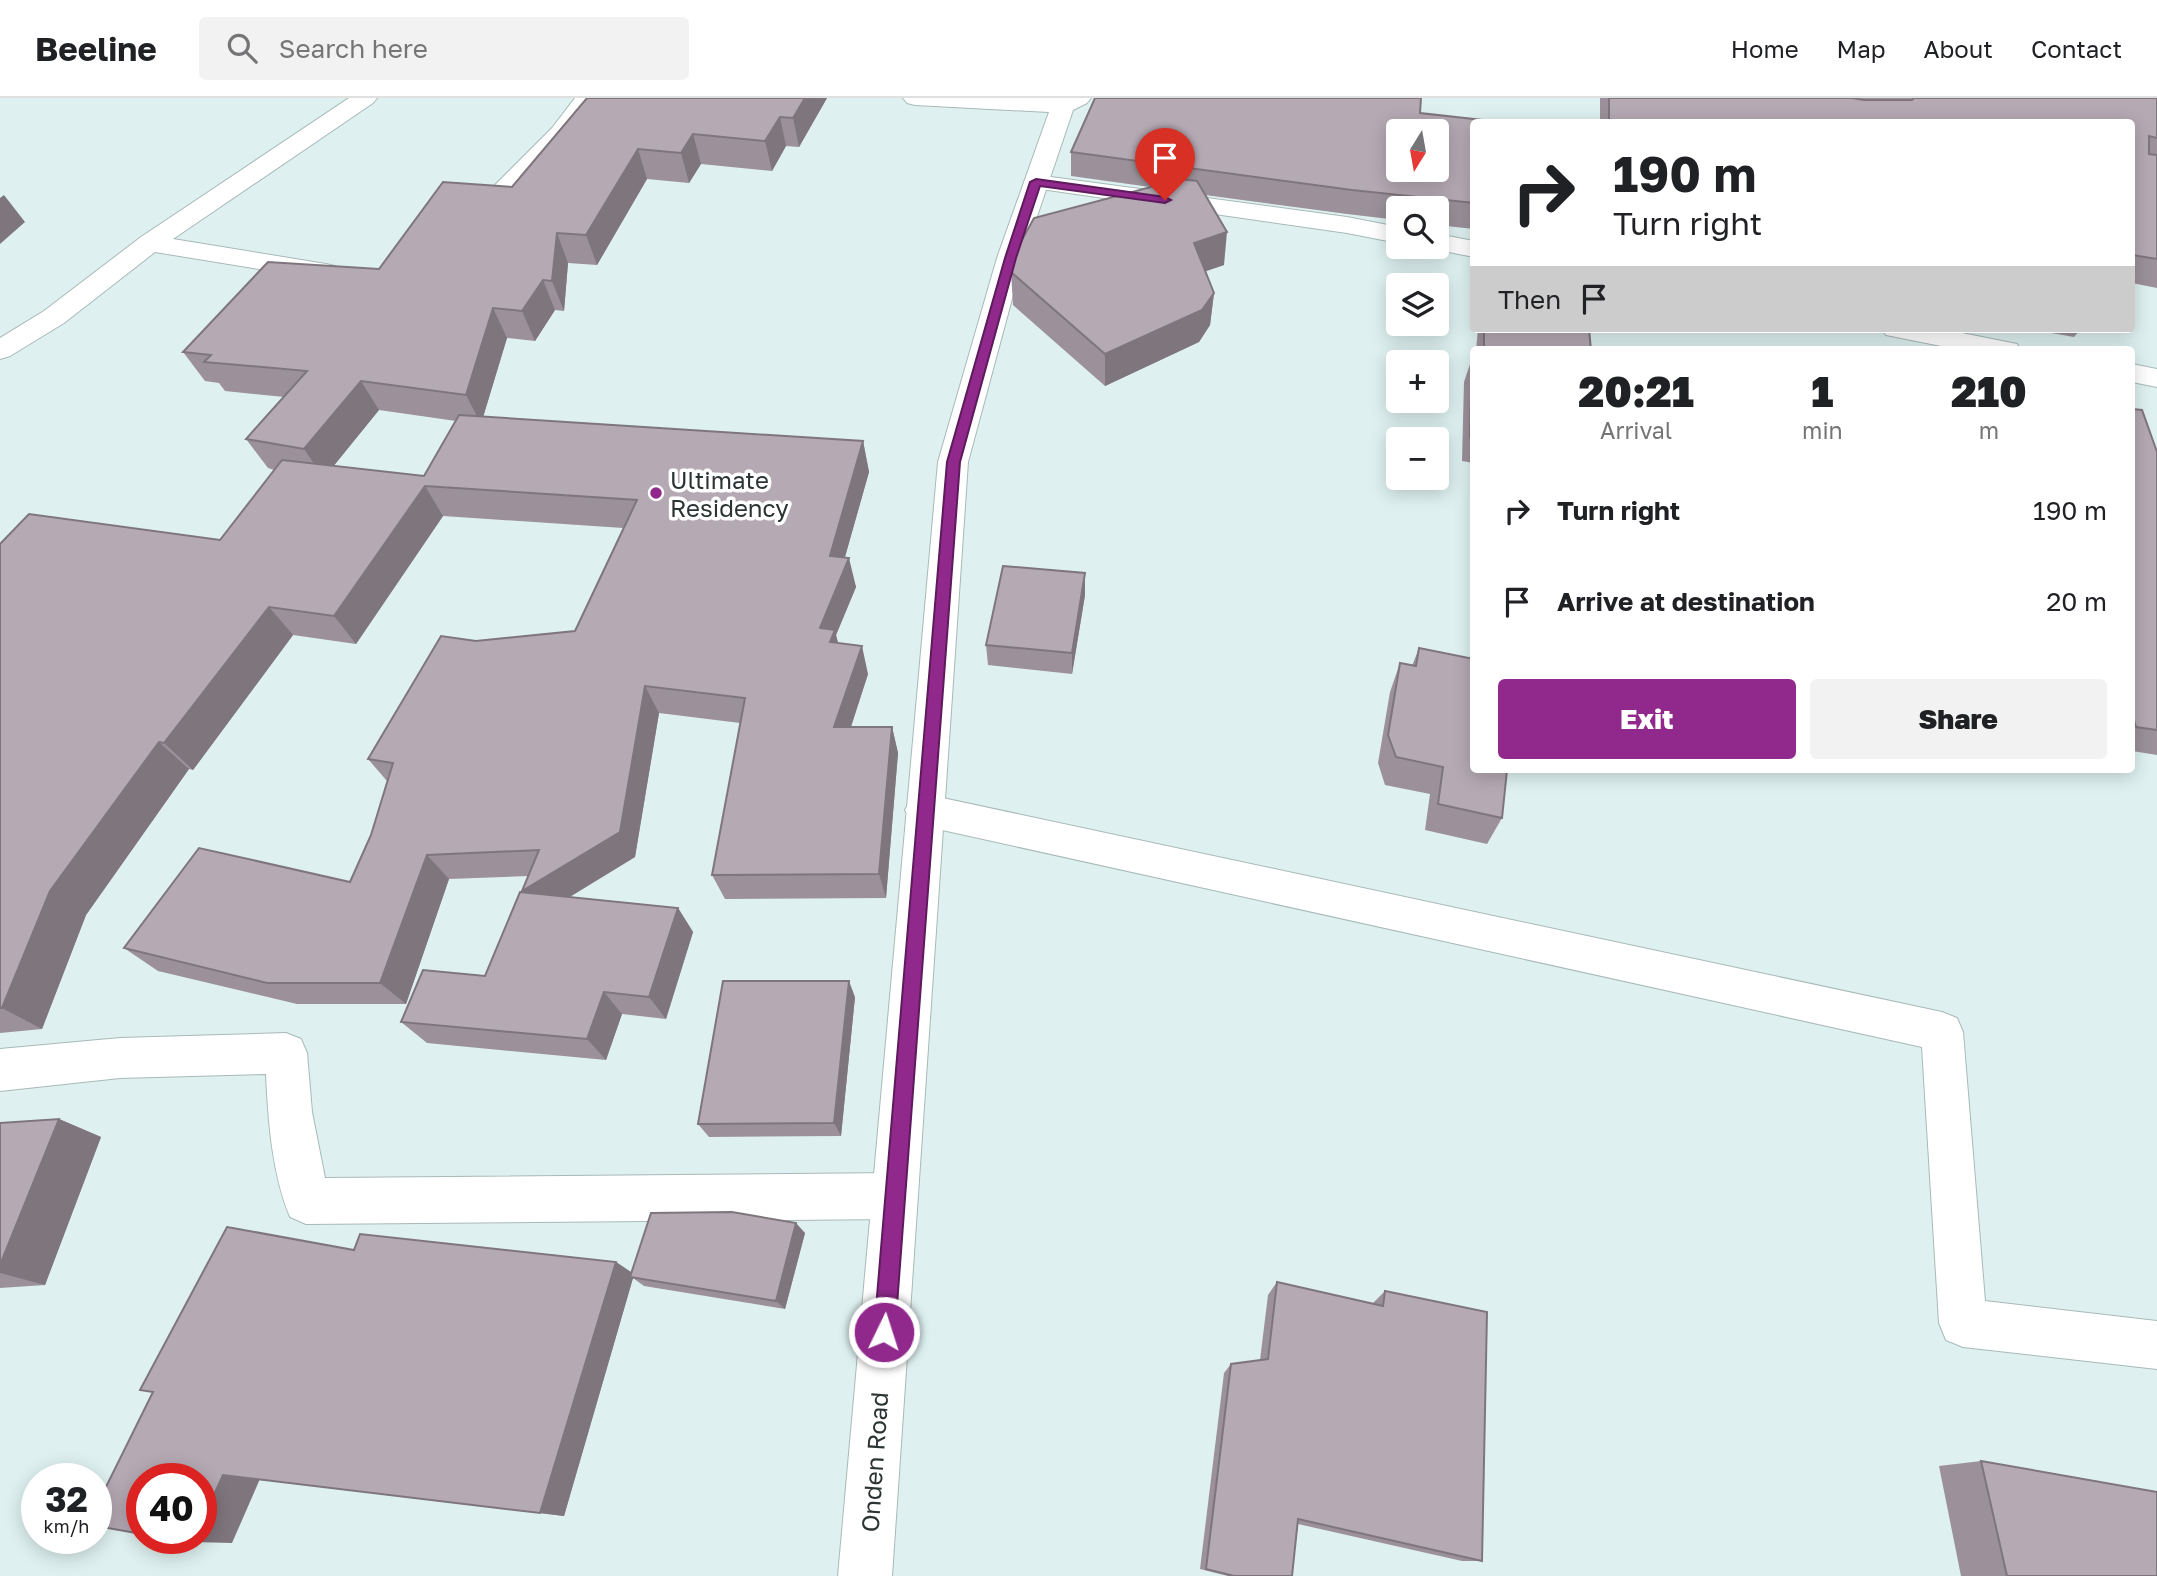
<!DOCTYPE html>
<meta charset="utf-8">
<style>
:root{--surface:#fff;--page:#f2f2f2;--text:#202124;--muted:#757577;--line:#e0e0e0;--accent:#91298d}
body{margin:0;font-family:"Golos Text",sans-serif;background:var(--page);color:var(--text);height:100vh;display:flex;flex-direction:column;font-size:26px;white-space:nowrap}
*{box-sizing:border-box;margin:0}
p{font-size:23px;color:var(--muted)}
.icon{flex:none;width:38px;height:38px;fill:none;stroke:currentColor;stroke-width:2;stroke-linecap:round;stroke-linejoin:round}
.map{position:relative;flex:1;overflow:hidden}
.drawer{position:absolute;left:1470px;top:248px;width:665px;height:427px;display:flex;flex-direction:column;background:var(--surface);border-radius:7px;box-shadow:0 4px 18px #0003}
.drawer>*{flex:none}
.guide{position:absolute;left:1470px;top:21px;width:665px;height:214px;border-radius:7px;box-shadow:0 4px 18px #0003;background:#fff;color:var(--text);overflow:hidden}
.needle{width:46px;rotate:191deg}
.fabs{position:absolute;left:1386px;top:21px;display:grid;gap:14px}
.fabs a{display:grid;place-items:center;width:63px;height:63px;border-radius:7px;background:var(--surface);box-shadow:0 4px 18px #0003;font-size:35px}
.speed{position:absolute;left:21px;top:1365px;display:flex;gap:14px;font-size:35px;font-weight:700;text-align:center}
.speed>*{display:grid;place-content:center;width:91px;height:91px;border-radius:50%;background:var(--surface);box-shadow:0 4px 18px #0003;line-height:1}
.speed small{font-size:18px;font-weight:400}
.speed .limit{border:10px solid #d22;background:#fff;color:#111}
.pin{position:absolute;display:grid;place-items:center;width:60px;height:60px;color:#fff;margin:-72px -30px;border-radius:50% 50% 50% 0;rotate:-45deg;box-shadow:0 0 7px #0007}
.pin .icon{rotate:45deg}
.me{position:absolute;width:77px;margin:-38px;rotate:4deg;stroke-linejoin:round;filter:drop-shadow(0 0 5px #0008)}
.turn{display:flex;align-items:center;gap:24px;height:147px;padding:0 28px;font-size:32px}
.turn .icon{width:91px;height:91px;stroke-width:2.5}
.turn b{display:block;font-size:49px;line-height:60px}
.then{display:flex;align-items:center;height:66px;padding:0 28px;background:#0003;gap:14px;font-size:26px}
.eta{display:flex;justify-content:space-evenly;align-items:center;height:119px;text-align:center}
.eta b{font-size:42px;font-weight:800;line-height:49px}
.button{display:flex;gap:14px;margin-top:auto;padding:14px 28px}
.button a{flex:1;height:80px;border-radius:7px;background:var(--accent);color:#fff;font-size:28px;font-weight:800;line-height:80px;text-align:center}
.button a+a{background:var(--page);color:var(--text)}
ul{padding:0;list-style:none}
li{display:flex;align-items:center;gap:21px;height:91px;padding:0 28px}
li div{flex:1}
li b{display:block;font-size:26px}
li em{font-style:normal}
header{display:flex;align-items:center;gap:42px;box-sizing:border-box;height:98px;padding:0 35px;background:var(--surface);border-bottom:2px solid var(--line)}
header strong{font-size:33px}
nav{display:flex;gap:38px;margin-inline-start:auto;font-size:24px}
.search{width:490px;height:63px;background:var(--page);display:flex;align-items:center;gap:18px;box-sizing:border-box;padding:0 24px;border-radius:7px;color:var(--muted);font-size:26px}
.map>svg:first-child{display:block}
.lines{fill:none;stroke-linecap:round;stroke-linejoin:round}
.street-casing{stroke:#a7b9b8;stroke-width:2}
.secondary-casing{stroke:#a7b9b8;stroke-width:2}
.street{fill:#fff;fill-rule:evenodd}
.secondary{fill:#fff;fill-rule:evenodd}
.wall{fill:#9c919a;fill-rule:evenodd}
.shaded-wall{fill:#7f767d}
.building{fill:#b5a9b3;stroke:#7f767d;stroke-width:2;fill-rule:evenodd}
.route{fill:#91298d;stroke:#5e1b5c;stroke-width:2}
.poi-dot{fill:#91298d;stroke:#fff;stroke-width:2.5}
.labels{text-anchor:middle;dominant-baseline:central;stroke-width:7;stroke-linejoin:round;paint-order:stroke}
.poi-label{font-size:24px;fill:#2c3433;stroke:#fff;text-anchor:start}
.street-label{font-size:24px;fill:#2c3433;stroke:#fff}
</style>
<header>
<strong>Beeline</strong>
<div class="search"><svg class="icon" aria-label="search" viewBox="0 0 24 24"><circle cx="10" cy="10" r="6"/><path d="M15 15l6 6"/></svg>Search here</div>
<nav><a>Home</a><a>Map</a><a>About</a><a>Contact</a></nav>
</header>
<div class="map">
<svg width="2157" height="1478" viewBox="0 0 2157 1478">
<rect width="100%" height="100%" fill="#def1f0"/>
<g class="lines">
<defs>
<path id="street" d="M349 0H377L373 5 173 141 326 166 335 168 339 174 335 180 326 182 155 154 64 225 10 258 0 261V240L44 213 141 139Z
M575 0H599L568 40 503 108 494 111 455 107 451 102 455 97 487 95 552 30Z
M1036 77 1347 119 1398 129V145L1347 135 1027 89 1024 84 1027 79Z
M1437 136 1474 143V159L1428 150 1437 149Z
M1882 231H1942L2017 246 2021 252H1961L1886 237Z
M2132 266 2157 271V289L2132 284Z
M924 696 1942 914 1957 920 1963 934 1985 1203 2157 1223V1271L1963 1249 1946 1242 1939 1225 1922 949 924 728 911 723 905 712 911 701Z
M286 935 301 941 307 955 312 1014 325 1080 895 1075 911 1082 918 1098 911 1114 895 1121 306 1126 290 1119C272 1076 268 1022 266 976L120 980 0 993V951L120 940Z"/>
<path id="secondary" d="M903 0H1091L1087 5 1073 12 1023 160 968 364 892 1478H838L938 364 997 160 1049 14 915 7 907 5Z"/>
</defs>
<!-- street casing -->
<use href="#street" class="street-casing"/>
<!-- secondary casing -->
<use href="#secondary" class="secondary-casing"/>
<!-- street -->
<use href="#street" class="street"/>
<!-- secondary -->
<use href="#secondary" class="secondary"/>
</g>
<!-- wall -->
<path class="wall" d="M587 0H827L799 49 786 48 772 73 701 66 689 85 647 81 597 167 568 165 564 213 555 212 535 243 507 240 483 319 863 343 869 374 845 459 856 489 836 537 838 545 868 576 851 629H892L898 655 886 800 725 801 712 777 740 625 659 615 635 759 570 799 678 810 693 834 666 921 622 916 606 962 427 945 401 924 485 878 523 795 528 778 449 781 406 906H297L158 873 124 850 350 784 371 737 387 683 368 661 476 543 575 533 623 430 443 418 356 546 293 537 193 672 189 671 86 817 42 931 0 935V446L220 442 274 372 268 370 246 341 284 299 225 293 219 285 205 283 183 254 379 171 512 89ZM379 312 456 323 424 378 333 368Z
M1600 0H2157V190L2132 185V24H1600Z
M1420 15 1474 24V131L1437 127V110H1398V122L1347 116 1205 97 1224 167 1205 173 1214 195 1210 227 1199 244 1105 288 1013 207 1011 174 1150 89 1071 78V54Z
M1478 231H1589L1591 252H1476Z
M2029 231H2081L2074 239Z
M1472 260H1474V365L1462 363 1464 284Z
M2132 311 2157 354V657L2132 653Z
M1085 497 1072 576 988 567 986 547Z
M1419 550 1502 720 1487 746 1425 732 1430 696 1385 687 1378 665 1390 594 1400 565 1412 568Z
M855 899 841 1038 709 1039 698 1026Z
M59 1021 101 1039 45 1187 0 1190V1025Z
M805 1135 785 1211 644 1188 633 1180 564 1418 260 1381 232 1445 354 1152 616 1164 632 1175Z
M1277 1184 1372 1206 1385 1193 1482 1463H1462L1298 1426 1292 1478H1228L1200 1471 1224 1275 1231 1266 1260 1262 1268 1197Z
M1981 1363 2157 1478H1961L1939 1368Z"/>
<!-- shaded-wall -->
<path class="shaded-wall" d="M805 0H827L799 49 793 20Z
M780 19 786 48 772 73 765 43Z
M693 36 701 66 689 85 681 55Z
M638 51 647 81 597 167 586 137Z
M4 97 25 124 0 146V100Z
M1227 134 1224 167 1192 178 1194 145Z
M557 135 568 165 564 213 552 183Z
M543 182 555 212 535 243 522 213Z
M1214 195 1210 227 1199 244 1105 288V256Z
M493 210 507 240 481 326 466 297Z
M361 283 379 312 324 380 304 351Z
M863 343 869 374 837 487 830 458Z
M425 388 443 418 356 546 334 518Z
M849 460 856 489 836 537 842 560 820 530Z
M1085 475V497L1072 576V555Z
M269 509 293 537 193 672 164 645Z
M862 548 868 576 842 656 834 629Z
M645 588 659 615 635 759 541 816 522 793Z
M892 629 898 655 886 800 879 776Z
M159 644 189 671 86 817 42 931 2 910 50 793Z
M427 757 449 781 406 906 380 885Z
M678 810 693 834 666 921 649 899Z
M849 883 855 899 841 1038 834 1025Z
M604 894 622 916 606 962 587 941Z
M59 1021 101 1039 45 1187 0 1175V1167Z
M796 1125 805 1135 785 1211 776 1203Z
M616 1164 634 1176 630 1179 633 1180 564 1418 540 1415Z
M223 1377 260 1380 232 1445 193 1444 195 1440H201V1425Z"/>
<!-- building -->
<path class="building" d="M587 0H805L793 20 780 19 765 43 693 36 681 55 638 51 586 137 557 135 552 183 543 182 522 213 493 210 466 297 361 283 304 351 246 341 307 273 204 264 211 257 183 254 268 164 379 171 443 84 512 89Z
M1095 0H1421L1420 15 1501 24H1474V105L1352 92 1071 54ZM1398 33H1437V72H1398Z
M1609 0H1852L1864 2H1912L1914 0H2157V40L2149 38V56L2157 57V161L2132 157V24H1609Z
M1181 81 1197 83 1227 134 1194 145 1214 195 1202 212 1105 256 1011 174 1018 149 1034 120Z
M1484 231H1589L1591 252H1484Z
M1472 260H1474V339H1470Z
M2132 311 2142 312 2157 354V632L2136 629 2132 616Z
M459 317 863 343 830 458 849 460 820 530 835 532 830 544 862 548 834 629H892L879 776 712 777 745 600 645 588 620 734 522 793 539 752 427 757 380 885H267L124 850 199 750 350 784 371 737 393 665 368 661 441 538 476 543 575 533 637 402 425 388 334 518 269 509 164 645 159 644 50 793 2 910H0V446L29 416 220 442 282 362 424 378Z
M1003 468 1085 475 1072 555 986 547Z
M1419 550 1474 561V672H1507L1502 720 1438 706 1443 669 1396 659 1388 637 1400 565 1416 568Z
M520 794 678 810 649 899 604 894 587 941 401 924 423 872 485 878Z
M723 883H849L834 1025 698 1026Z
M59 1021 0 1167V1025Z
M732 1114 796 1125 776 1203 630 1179 651 1115Z
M227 1129 354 1152 360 1136 616 1164 540 1415 223 1377 201 1425V1381H142V1436L96 1428V1409L153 1294 140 1292Z
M1277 1184 1383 1208 1385 1193 1487 1214 1482 1463 1298 1421 1292 1478H1234L1206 1471 1231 1266 1268 1261Z
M1981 1363 2157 1394V1478H2007Z
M170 1440H195L193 1444Z"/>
<!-- route -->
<path class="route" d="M1036 81 1165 99 1171 102 1165 105 1040 88 1016 160 960 364 895 1234 892 1241 884 1244 877 1241 874 1234 947 364 1005 160 1030 84Z"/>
<!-- markers -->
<circle class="poi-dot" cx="656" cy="395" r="7"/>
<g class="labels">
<!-- poi labels -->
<g class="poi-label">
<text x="670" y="381">Ultimate<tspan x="670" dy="28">Residency</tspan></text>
</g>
<!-- street labels -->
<g class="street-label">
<text transform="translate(874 1364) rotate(-86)">Onden Road</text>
</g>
</g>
</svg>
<div class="fabs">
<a><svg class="needle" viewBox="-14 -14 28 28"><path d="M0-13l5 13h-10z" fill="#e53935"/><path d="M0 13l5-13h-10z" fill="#757577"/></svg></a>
<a><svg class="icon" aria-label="search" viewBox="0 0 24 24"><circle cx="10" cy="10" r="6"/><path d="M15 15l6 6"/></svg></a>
<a><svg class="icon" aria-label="layers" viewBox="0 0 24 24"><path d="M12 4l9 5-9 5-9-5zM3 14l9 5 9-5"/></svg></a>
<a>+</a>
<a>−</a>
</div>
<div class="speed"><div>32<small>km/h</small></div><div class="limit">40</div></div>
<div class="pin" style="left:1165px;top:102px;background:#d93025"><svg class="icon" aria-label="arrive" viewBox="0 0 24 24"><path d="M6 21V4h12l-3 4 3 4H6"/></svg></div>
<svg class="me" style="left:884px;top:1234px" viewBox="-20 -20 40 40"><circle r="17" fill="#91298d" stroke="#fff" stroke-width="3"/><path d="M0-11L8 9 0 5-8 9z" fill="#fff"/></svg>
<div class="guide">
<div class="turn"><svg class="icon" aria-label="right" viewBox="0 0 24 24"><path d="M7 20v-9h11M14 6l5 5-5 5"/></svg><div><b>190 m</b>Turn right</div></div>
<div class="then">Then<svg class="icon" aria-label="arrive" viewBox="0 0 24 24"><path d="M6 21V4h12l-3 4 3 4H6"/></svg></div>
</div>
<section class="drawer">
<div class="eta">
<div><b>20:21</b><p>Arrival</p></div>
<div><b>1</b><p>min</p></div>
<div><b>210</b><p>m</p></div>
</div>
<ul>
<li><svg class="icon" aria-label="right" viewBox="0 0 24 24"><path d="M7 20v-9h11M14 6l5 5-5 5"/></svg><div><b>Turn right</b></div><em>190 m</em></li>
<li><svg class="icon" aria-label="arrive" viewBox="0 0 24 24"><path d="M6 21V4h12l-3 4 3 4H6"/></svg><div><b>Arrive at destination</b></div><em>20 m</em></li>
</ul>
<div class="button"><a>Exit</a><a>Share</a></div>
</section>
</div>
